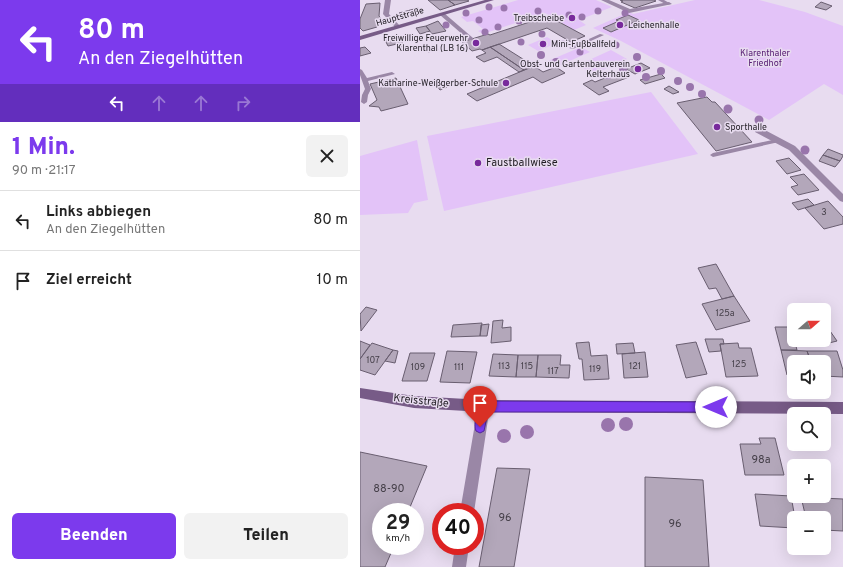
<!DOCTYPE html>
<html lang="de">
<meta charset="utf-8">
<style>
:root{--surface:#fff;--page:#f2f2f2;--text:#222;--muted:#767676;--line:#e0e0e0;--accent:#7c3aed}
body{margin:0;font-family:Overpass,sans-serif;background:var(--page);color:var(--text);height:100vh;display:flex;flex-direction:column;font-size:15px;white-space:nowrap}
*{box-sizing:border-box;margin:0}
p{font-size:13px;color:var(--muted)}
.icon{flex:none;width:22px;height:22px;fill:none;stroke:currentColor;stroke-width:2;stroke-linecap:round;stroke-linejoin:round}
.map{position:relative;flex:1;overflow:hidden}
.side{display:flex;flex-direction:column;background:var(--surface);width:360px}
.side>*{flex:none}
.banner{background:#7c3aed;color:#fff;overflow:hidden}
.needle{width:26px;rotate:70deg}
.fabs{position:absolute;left:427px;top:303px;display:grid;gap:8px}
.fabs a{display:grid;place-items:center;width:44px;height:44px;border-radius:6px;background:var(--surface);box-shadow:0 4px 16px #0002;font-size:20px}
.speed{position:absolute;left:12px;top:503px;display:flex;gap:8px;font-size:20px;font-weight:700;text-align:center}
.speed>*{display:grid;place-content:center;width:52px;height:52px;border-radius:50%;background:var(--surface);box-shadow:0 4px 16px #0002;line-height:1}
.speed small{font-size:10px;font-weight:400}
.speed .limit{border:6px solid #d22;background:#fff;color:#111}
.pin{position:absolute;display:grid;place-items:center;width:34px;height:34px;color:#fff;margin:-41px -17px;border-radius:50% 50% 50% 0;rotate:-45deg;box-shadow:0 0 4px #0007}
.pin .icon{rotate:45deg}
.me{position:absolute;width:44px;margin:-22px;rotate:270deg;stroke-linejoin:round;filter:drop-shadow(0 0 3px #0008)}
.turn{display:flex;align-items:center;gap:14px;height:84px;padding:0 12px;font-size:18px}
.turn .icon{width:52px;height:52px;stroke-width:2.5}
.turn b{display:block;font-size:28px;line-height:34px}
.lanes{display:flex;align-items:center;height:38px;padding:0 12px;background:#0003;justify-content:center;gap:20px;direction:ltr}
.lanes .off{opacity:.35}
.round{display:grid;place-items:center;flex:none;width:42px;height:42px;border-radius:6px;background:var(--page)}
.overview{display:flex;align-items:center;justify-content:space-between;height:68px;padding:0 12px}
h1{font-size:24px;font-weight:800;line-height:30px;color:var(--accent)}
.cta{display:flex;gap:8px;margin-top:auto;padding:8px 12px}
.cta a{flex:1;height:46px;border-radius:6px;background:var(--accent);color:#fff;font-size:16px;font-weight:800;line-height:46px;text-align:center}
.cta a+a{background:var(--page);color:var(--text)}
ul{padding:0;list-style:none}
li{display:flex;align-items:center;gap:12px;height:60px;padding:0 12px;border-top:1px solid var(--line)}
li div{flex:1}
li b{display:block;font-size:15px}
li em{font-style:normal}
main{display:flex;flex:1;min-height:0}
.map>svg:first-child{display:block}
.green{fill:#e3c3f8}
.building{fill:#b3a7ba;stroke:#695e70}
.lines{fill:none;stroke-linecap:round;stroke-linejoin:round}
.lane{fill:#9a87a6;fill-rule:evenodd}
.street{fill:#9a87a6;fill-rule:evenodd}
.secondary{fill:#775b87;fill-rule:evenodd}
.tree{fill:#9975ac}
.route{fill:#7c3aed;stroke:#51269a}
.poi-dot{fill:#782a9c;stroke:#e8dcf0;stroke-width:1.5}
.labels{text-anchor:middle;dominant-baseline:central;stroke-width:3;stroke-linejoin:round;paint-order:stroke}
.far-street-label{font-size:9px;fill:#221e25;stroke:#e8dcf0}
.far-poi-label{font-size:9px;fill:#221e25;stroke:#e8dcf0;text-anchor:end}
.far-park-label{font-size:9px;fill:#592074;stroke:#e8dcf0}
.number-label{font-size:9px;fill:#46404a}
.poi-label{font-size:11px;fill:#221e25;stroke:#e8dcf0;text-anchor:start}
.street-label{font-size:11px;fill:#221e25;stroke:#e8dcf0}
.near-number-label{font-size:11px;fill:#46404a}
</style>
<main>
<section class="side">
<div class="banner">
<div class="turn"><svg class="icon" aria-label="left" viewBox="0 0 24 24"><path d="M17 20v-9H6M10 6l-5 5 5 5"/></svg><div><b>80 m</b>An den Ziegelhütten</div></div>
<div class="lanes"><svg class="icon" aria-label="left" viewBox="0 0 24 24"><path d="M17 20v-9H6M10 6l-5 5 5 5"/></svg><svg class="icon off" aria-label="ahead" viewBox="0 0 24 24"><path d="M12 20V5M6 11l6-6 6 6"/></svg><svg class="icon off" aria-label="ahead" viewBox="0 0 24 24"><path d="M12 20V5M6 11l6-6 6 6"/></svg><svg class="icon off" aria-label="right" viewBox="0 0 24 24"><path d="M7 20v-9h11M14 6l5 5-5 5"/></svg></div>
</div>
<div class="overview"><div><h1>1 Min.</h1><p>90 m · 21:17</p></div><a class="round"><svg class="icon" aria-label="close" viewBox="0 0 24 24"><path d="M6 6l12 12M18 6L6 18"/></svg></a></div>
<ul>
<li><svg class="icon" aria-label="left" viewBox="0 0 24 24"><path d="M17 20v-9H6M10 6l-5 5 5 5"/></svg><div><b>Links abbiegen</b><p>An den Ziegelhütten</p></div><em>80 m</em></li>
<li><svg class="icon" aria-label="arrive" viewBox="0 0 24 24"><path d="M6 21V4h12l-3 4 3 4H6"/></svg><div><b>Ziel erreicht</b></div><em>10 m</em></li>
</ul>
<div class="cta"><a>Beenden</a><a>Teilen</a></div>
</section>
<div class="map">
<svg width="483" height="567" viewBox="0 0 483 567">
<rect width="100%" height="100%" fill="#e8dcf0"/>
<!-- green -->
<path class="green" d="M158 0H236L252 7 219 20 226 25 214 30 185 13 123 34 118 31 123 29 113 21 107 22 101 17Z
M335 0H399L445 12 483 26V95L464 84 409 120 261 41 233 28 269 12 273 14Z
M187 37 197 43 178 51 168 45Z
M221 47 230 52 196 67 188 61Z
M251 50 267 59 234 74 218 65Z
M291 92 338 154 84 211 67 136Z
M57 140 68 200 54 203 48 213 0 215V156Z"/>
<!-- building -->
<path class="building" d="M68 0H88L95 5 80 10Z
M88 0H107L109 1 95 5Z
M260 0H294L296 1 275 8 261 2 263 1Z
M461 2 472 6 466 10 455 7Z
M20 3 19 16 23 21 18 22 17 27 3 31 0 28V19L6 4Z
M58 8 63 12 44 17 39 13Z
M268 15 279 20 251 32 243 28 259 21 256 20Z
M188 16 225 36 211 42 187 28 122 50 120 49 112 51 102 42 128 34 130 35Z
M78 21 86 31 72 34 66 26Z
M66 26 70 31 60 34 56 28Z
M38 35 44 46 39 48 37 44 28 46 24 38Z
M139 44 174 66 164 70 130 47Z
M75 46 78 50 68 52 65 49Z
M5 47 11 53 0 56V48Z
M130 47 164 70 159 72 137 57 124 62 116 57 126 53 122 50Z
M281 63 290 68 275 74 266 69Z
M174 66 183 72 196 67 205 73 182 83 173 77 117 101 107 94Z
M262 71 269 77 243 87 249 91 239 95 223 84 232 80 235 82Z
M301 74 305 78 285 84 280 80Z
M36 78 48 104 21 111 19 107 9 106 17 100 10 84Z
M84 82 87 87 80 90 76 85Z
M309 86 319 92 313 94 304 89Z
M347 97 352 102H355L392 142 356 151 317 103Z
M468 149 483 155V156L480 161 463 155Z
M463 155 480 161 475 167 459 161Z
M429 158 441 170 427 174 416 161Z
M444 174 459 190 438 195 431 187 438 185 430 177Z
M448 199 454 205 438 210 432 203Z
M468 201 483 217V224L464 229 445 208Z
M356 264 374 296 362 299 356 288 349 289 338 268Z
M374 296 390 321 356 330 342 304Z
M6 307 17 310 1 331 0 314Z
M143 320 142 328 151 327V341L131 343 133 321Z
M122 323 120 336 91 337 93 325Z
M129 324 127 336H120L121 325Z
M415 327H431L437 350H421Z
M468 328 477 341 469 343 464 336V329Z
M345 339H363L364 344H360L361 351 349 352Z
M0 341 10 345 0 359Z
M229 342 231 356 247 355 249 379 224 380 222 359H219L216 343Z
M336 342 347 374 326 378 316 345Z
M12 343 33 350 15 375 0 370V359Z
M273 343 275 353 257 354 256 344Z
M378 343 379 348H391L398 376 366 377 360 344Z
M33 350 38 351 35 363 25 361Z
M421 350 447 351 451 362H434V376L427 375Z
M87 351 117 352 110 383 80 382Z
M447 351H477L483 370V377L464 376V362H451Z
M285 352 288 377 264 378 262 354Z
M50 353H75L67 381H42Z
M133 354 158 355 156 377 129 376Z
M158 355H178L176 377H156Z
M178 355H201L200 365H210L209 378 176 377Z
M399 438H415L424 475H385L380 444H401Z
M0 452 67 466 48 512H21V546H34L25 567H0Z
M137 468 170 469 154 567H119Z
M285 477 343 480 349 567H285Z
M395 494 431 496 435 518 434 528 400 526Z
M441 497 483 499V531L464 530V518H446Z"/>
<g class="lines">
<!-- lane -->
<path class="lane" d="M298 0H304L311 4 307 5Z
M80 13H84L113 38V40H109L80 15Z
M240 34 244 35 213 49 209 48Z
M0 69 2 70 7 78 32 72 35 74 8 81 11 89 8 95 7 102 4 104 1 102 2 95 5 89 0 75Z
M417 139 419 140V142L353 157 350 155 353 153Z"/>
<!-- street -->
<path class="street" d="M25 0H31L29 14 40 26V28H36L23 14Z
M241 0H249L270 9 309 2 312 4 269 13Z
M395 128H401L435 146 483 194V202L480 201 429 150 395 132Z
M124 400 128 402 130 406 114 512H100L118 406 120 402Z
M95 546H109L106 567H92Z"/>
<!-- secondary -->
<path class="secondary" d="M125 0H134L0 40V36Z
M0 388 54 396 124 400 483 402V414L124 412 54 408 0 398Z"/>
</g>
<!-- trees -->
<g class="tree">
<circle cx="129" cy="7" r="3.5"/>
<circle cx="144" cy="8" r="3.5"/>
<circle cx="178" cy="11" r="3.5"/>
<circle cx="238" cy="11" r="3.5"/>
<circle cx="106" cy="13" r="3.5"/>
<circle cx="265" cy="13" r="3.5"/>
<circle cx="209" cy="15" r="3.5"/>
<circle cx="222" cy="17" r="3.5"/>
<circle cx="119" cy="20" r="3.5"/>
<circle cx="159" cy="21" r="3.5"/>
<circle cx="86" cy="25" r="3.5"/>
<circle cx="138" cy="27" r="3.5"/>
<circle cx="125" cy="32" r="3.5"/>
<circle cx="182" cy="34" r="3.5"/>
<circle cx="161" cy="42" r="3.5"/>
<circle cx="203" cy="44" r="3.5"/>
<circle cx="256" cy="45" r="3.5"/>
<circle cx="220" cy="52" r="3.5"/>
<circle cx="181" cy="55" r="4"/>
<circle cx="277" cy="57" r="4"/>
<circle cx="196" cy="62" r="4"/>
<circle cx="263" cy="69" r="4"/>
<circle cx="301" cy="71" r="4"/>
<circle cx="248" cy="75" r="4"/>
<circle cx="286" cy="77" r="4"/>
<circle cx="318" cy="81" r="4"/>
<circle cx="330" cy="87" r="4"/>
<circle cx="342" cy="94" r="4"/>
<circle cx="368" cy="109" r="4.5"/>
<circle cx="399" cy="120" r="4.5"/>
<circle cx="445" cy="150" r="4.5"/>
<circle cx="266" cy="424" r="7"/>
<circle cx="248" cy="425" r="7"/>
<circle cx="167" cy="432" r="7"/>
<circle cx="144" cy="436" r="7"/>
</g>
<!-- route -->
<path class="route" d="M124 401 356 402 360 403 362 407 360 410 356 412H128L124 431 120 433 116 431C113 424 117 410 120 403Z"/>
<!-- markers -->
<g class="poi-dot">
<circle cx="212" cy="18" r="4"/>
<circle cx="260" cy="25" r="4"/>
<circle cx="116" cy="43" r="4"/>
<circle cx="183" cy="44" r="4"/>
<circle cx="278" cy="69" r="4"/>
<circle cx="146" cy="83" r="4"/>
<circle cx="357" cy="127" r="4"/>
<circle cx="118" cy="163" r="4"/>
</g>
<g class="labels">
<!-- far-street labels -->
<g class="far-street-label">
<text transform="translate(40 17) rotate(-16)">Hauptstraße</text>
</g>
<!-- far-poi labels -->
<g class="far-poi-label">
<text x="204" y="18">Treibscheibe</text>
<text x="268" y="25" text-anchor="start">Leichenhalle</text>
<text x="108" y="38">Freiwillige Feuerwehr<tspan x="108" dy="10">Klarenthal (LB 16)</tspan></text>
<text x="191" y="44" text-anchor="start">Mini-Fußballfeld</text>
<text x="270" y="64">Obst- und Gartenbauverein<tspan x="270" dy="10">Kelterhaus</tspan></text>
<text x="138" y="83">Katharine-Weißgerber-Schule</text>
<text x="365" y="127" text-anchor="start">Sporthalle</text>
</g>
<!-- far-park labels -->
<g class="far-park-label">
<text x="405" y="53">Klarenthaler<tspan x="405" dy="10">Friedhof</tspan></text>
</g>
<!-- number labels -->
<g class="number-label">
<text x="464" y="212">3</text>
<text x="365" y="313">125a</text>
<text x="13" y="360">107</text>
<text x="379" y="364">125</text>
<text x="144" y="366">113</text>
<text x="167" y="366">115</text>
<text x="275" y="366">121</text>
<text x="58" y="367">109</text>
<text x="99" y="367">111</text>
<text x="235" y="369">119</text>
<text x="193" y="371">117</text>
</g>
<!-- poi labels -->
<g class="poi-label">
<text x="126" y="163">Faustballwiese</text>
</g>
<!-- street labels -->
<g class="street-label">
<text transform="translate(61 401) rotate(6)">Kreisstraße</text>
</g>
<!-- near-number labels -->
<g class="near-number-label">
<text x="401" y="460">98a</text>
<text x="29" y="489">88-90</text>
<text x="145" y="518">96</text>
<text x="315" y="524">96</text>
</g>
</g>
</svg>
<div class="fabs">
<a><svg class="needle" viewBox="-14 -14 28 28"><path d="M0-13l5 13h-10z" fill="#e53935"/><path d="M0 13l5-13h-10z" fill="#767676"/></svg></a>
<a><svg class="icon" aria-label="sound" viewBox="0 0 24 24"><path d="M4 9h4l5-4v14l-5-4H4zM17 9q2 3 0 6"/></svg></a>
<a><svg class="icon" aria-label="search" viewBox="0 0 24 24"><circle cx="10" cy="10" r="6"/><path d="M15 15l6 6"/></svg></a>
<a>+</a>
<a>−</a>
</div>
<div class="speed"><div>29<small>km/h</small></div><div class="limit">40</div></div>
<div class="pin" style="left:120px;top:427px;background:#d93025"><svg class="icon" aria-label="arrive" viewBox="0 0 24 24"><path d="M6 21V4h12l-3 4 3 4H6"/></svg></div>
<svg class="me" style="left:356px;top:407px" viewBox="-20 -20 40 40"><circle r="19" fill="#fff"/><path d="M0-13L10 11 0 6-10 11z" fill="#7c3aed"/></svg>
</div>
</main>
